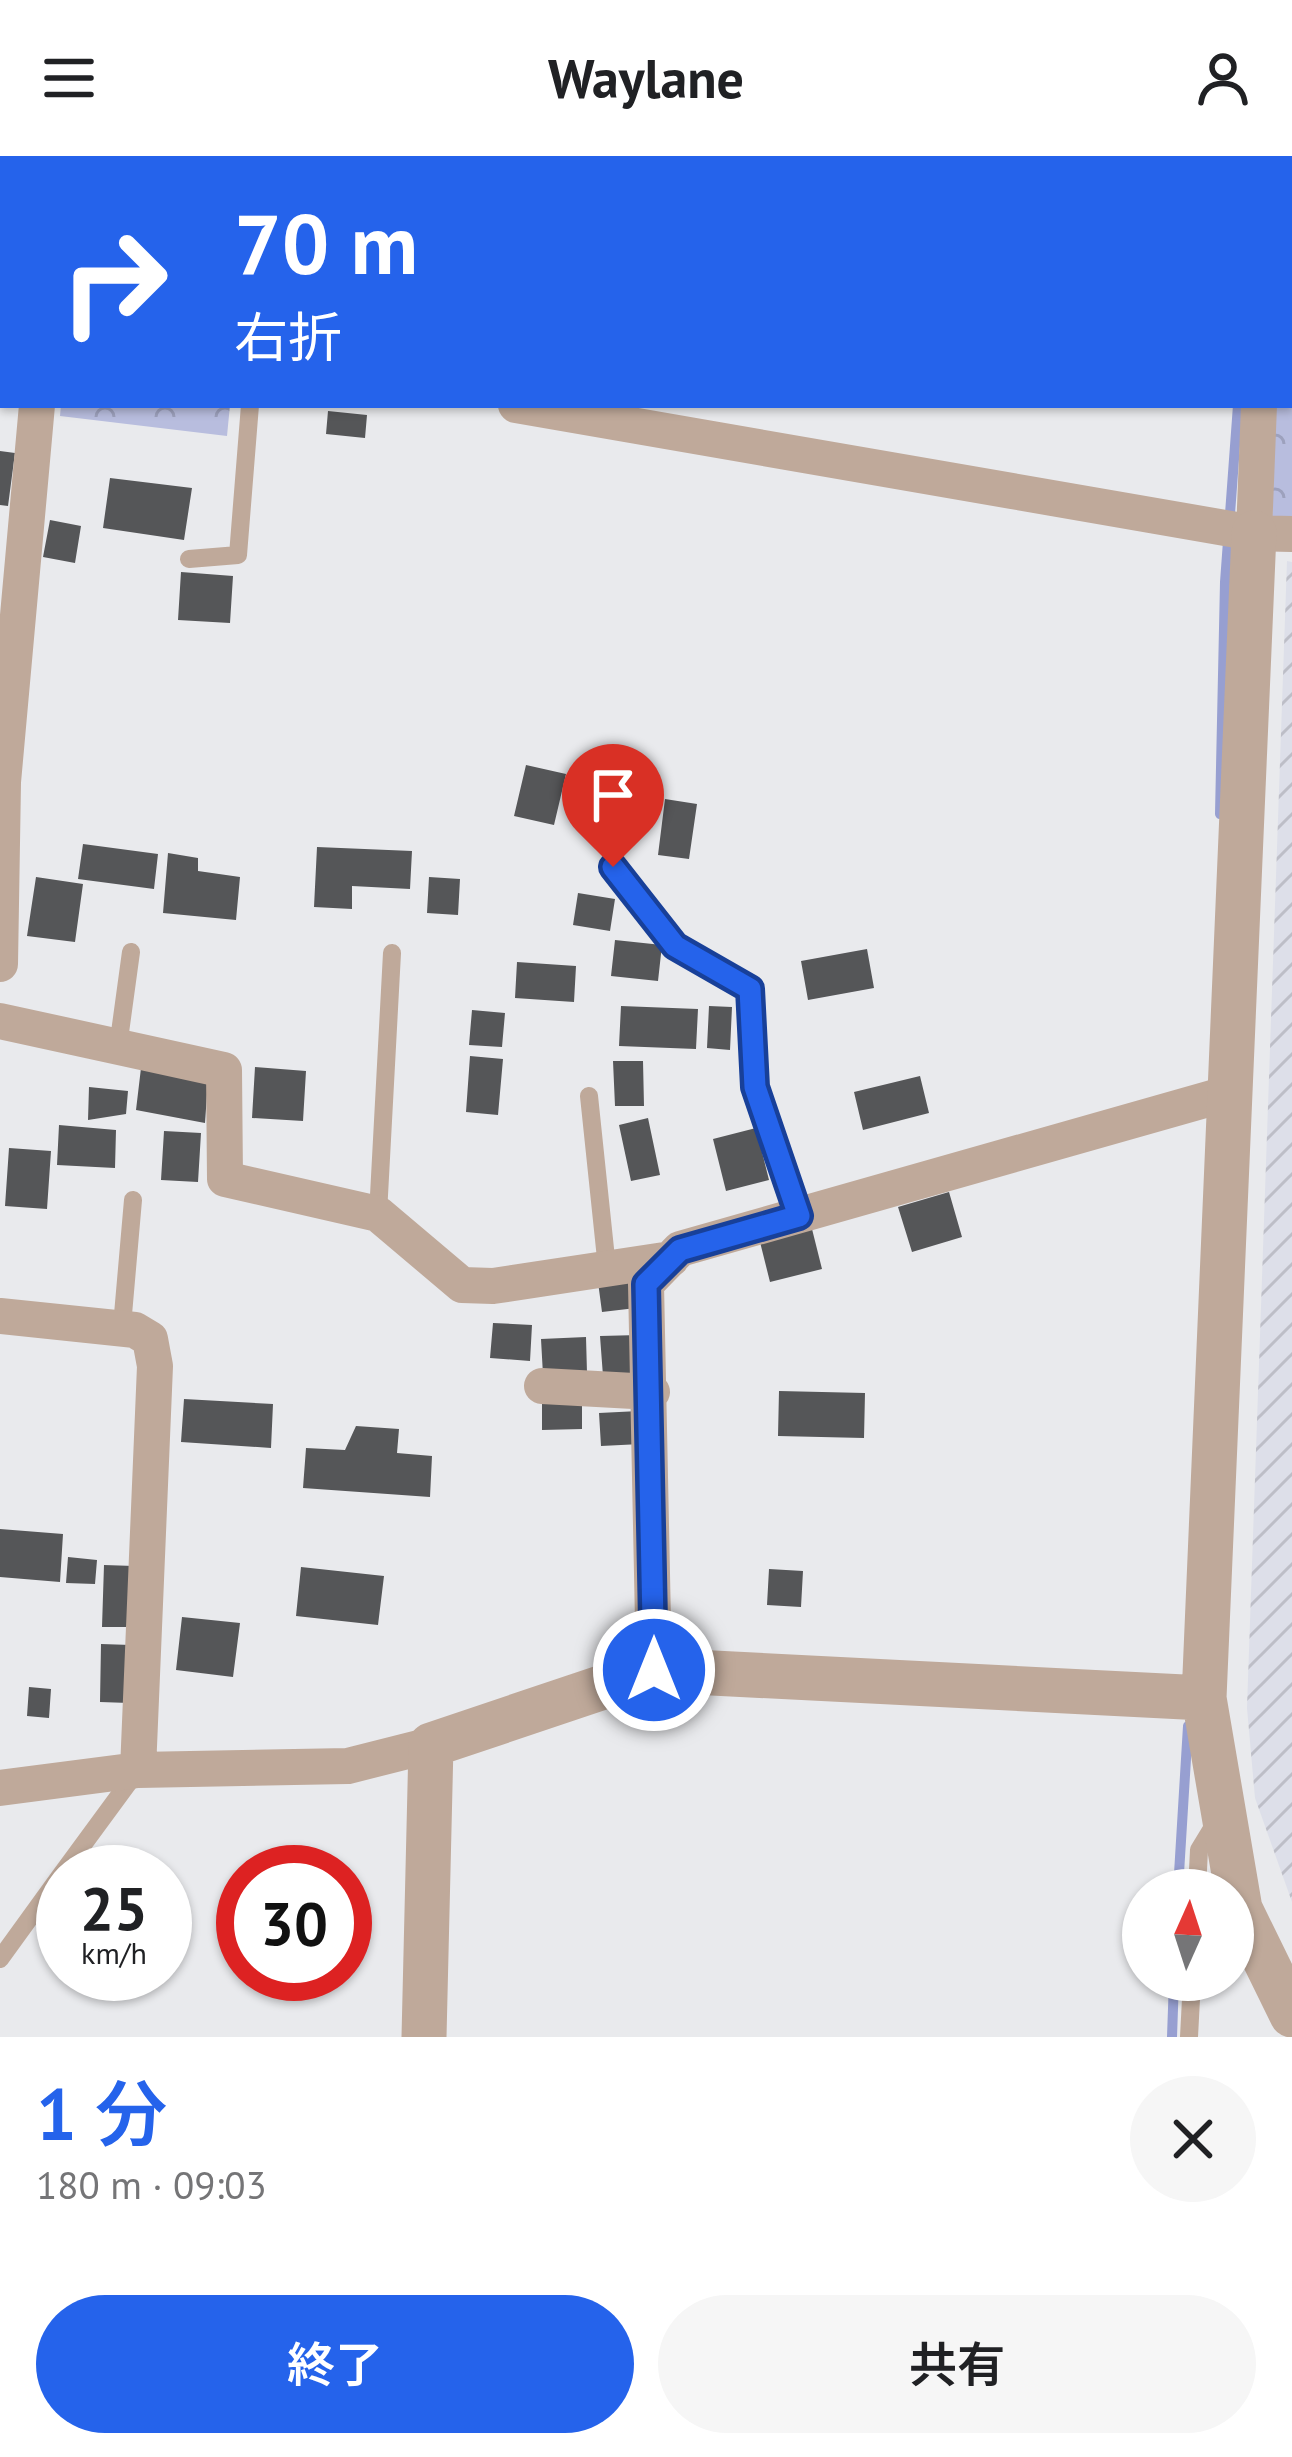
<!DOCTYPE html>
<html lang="ja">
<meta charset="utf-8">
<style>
:root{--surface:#fff;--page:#f6f6f6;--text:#202124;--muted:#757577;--accent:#2563eb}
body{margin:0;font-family:"PT Sans","Noto Sans JP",sans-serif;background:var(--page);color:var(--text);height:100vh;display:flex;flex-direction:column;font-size:45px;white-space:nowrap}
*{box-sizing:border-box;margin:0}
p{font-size:39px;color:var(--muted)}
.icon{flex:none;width:66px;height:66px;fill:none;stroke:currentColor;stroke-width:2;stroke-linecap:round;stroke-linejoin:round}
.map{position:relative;height:1881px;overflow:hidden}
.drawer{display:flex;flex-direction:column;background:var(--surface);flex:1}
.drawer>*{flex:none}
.guide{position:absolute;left:0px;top:0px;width:1293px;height:252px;box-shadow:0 3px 9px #0004;background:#2563eb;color:#fff;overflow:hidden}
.needle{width:78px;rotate:3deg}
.tools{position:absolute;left:1122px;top:1713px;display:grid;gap:24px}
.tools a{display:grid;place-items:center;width:132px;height:132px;border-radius:50%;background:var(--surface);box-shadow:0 3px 9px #0004;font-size:60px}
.speed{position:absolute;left:36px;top:1689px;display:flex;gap:24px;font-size:60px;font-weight:700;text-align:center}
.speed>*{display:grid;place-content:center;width:156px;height:156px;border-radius:50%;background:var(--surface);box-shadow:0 3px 9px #0004;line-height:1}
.speed small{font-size:30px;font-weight:400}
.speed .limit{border:18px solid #d22;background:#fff;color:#111}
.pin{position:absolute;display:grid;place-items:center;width:102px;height:102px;color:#fff;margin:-123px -51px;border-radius:50% 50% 50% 0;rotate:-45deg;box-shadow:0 0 12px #0007}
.pin .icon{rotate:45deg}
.me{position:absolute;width:132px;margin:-66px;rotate:0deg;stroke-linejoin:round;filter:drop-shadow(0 0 9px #0008)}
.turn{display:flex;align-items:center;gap:42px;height:252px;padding:0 36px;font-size:54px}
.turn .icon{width:156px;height:156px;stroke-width:2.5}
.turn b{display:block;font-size:84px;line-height:102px}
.round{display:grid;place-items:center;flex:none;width:126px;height:126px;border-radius:63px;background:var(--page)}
.summary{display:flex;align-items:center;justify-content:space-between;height:204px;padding:0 36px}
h1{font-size:72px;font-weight:600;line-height:90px;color:var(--accent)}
.primary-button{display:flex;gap:24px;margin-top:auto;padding:24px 36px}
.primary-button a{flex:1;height:138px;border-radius:72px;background:var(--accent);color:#fff;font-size:48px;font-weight:600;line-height:138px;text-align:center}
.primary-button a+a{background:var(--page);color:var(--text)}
header{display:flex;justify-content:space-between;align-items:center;height:156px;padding:0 36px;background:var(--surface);font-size:54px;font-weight:600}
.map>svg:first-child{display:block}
.industrial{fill:url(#industrial-furrows)}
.forest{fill:url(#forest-crowns)}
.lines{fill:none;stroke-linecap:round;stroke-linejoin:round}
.stream{stroke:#979fd1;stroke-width:10}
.building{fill:#555658}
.service{stroke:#bfa99a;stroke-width:18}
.minor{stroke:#bfa99a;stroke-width:36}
.tertiary{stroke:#bfa99a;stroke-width:45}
.route-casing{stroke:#184099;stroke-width:30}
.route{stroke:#2563eb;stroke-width:21}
</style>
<header><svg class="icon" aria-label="menu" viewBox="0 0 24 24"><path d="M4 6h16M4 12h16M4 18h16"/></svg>Waylane<svg class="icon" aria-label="person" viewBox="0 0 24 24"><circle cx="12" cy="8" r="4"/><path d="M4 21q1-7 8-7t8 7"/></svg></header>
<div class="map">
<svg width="1292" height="1881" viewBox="0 0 1292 1881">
<defs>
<pattern id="industrial-furrows" width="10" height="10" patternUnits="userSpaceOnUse" patternTransform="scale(3)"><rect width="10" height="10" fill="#dddfe9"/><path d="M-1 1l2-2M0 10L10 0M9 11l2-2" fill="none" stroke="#bdbec7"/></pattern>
<pattern id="forest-crowns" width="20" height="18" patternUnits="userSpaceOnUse" patternTransform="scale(3)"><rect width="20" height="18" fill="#b8bdde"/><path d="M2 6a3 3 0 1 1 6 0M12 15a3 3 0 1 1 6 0" fill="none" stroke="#9da1bd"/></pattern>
</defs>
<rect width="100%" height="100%" fill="#e9eaed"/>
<!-- industrial -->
<path class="industrial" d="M1287 405 1292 406V1746L1255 1642 1247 1552Z"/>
<!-- forest -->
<path class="forest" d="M1283 0H1292V364L1272 363 1276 249H1290V3Z
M61 249H230L227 280 60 260Z"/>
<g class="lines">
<!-- stream -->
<path class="stream" d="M1245 3V0
M1220 658 1225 426 1238 249
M1178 1734 1188 1570
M1172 1881 1174 1824"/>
</g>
<!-- building -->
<path class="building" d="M328 255 367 259 365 282 326 278Z
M0 295 15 297 8 350 0 349Z
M110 322 192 332 184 384 103 372Z
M50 364 81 370 75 407 43 401Z
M181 416 233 420 230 467 178 464Z
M646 603 653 655 633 658 632 650 587 657 582 612Z
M526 609 566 618 554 669 514 660Z
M665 643 697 648 689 703 658 699Z
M83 688 158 698 154 733 78 723Z
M317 691 412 695 410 733 352 730V753L314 751Z
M168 697 198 702V715L240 721 236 764 163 757Z
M36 721 83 728 75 786 27 780Z
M429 721 460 723 458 759 427 757Z
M578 737 615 743 610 775 573 769Z
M615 784 662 789 658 825 611 820Z
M867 793 874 832 808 844 801 805Z
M517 806 576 810 574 846 515 842Z
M621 850 698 853 696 893 619 890Z
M709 850 732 851 730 894 707 892Z
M472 854 505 857 502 891 469 889Z
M470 900 503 903 498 959 466 956Z
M613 905H643L644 950H615Z
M255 911 306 915 303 965 252 962Z
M141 912 208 924 205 967 136 954Z
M920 920 929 957 863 974 854 936Z
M89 931 128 935 126 958 88 964Z
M648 962 660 1019 631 1025 619 969Z
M59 969 116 974 115 1012 57 1009Z
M756 972 769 1024 726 1035 713 983Z
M164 975 201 977 198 1026 161 1024Z
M9 992 51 995 47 1053 5 1050Z
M949 1036 962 1081 912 1096 898 1051Z
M812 1073 822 1113 770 1126 760 1086Z
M633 1123 636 1152 602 1156 598 1126Z
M493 1167 532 1169 530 1205 490 1202Z
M639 1179 641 1218 603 1220 600 1180Z
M586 1181 587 1217 543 1219 541 1183Z
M779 1235 865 1237 864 1282 778 1280Z
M582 1240V1273L542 1274V1242Z
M184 1243 273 1248 271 1292 181 1286Z
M639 1255 641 1288 601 1290 599 1257Z
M356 1270 399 1273 397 1297 432 1300 430 1341 303 1332 306 1292 345 1294Z
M0 1373 63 1378 60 1426 0 1421Z
M68 1401 97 1404 95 1428 66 1427Z
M104 1409 134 1410 132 1471H102Z
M301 1411 384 1420 378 1469 296 1460Z
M769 1413 803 1415 801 1451 767 1449Z
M182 1461 240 1467 233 1521 176 1514Z
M101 1488 131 1489 129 1547 100 1546Z
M29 1531 51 1533 49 1562 27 1560Z"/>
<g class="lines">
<!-- service -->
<path class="service" d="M189 403 238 399 250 249
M613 711 675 790 750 833 755 931 799 1060
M118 891 131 796
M589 940 607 1112
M378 1058 392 797
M122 1170 133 1044
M63 1716 135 1618
M1197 1734 1199 1694 1216 1666
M0 1803 63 1716
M1189 1881 1192 1824"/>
<!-- minor -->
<path class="minor" d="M336 3V0
M1269 3V0
M0 159H3
M516 249 1254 377 1292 378
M1254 377 1259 249
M0 808 3 626 37 249
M0 865 224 914 225 1023 378 1058 462 1129 493 1130 671 1103
M0 1160 135 1174 150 1183 155 1210 138 1614 0 1632
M542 1230 652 1236
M654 1514 646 1128 680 1093 1233 936
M138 1614 348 1610 431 1589"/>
<!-- tertiary -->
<path class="tertiary" d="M1254 377 1204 1542 1240 1753 1292 1859
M424 1881 431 1589 654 1514 1204 1542"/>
</g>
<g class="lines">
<defs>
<path id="route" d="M613 711 675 790 750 833 755 931 799 1060 680 1094 646 1128 654 1514"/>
</defs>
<!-- route casing -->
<use href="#route" class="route-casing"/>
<!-- route -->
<use href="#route" class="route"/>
</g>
</svg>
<div class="tools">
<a><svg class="needle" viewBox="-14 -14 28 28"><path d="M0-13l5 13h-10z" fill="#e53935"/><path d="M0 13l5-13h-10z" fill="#757577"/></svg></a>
</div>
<div class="speed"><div>25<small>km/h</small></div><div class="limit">30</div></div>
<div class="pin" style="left:613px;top:711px;background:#d93025"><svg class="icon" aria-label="arrive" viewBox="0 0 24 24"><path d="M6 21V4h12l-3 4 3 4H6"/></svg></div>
<svg class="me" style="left:654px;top:1514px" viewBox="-20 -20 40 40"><circle r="17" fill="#2563eb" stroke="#fff" stroke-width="3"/><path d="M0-11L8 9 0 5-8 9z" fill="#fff"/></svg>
<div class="guide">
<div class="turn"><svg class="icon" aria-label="right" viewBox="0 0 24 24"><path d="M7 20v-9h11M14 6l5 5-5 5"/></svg><div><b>70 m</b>右折</div></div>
</div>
</div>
<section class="drawer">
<div class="summary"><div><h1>1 分</h1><p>180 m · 09:03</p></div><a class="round"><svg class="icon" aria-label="close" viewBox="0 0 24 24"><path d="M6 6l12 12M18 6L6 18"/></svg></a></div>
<div class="primary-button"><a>終了</a><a>共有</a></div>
</section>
